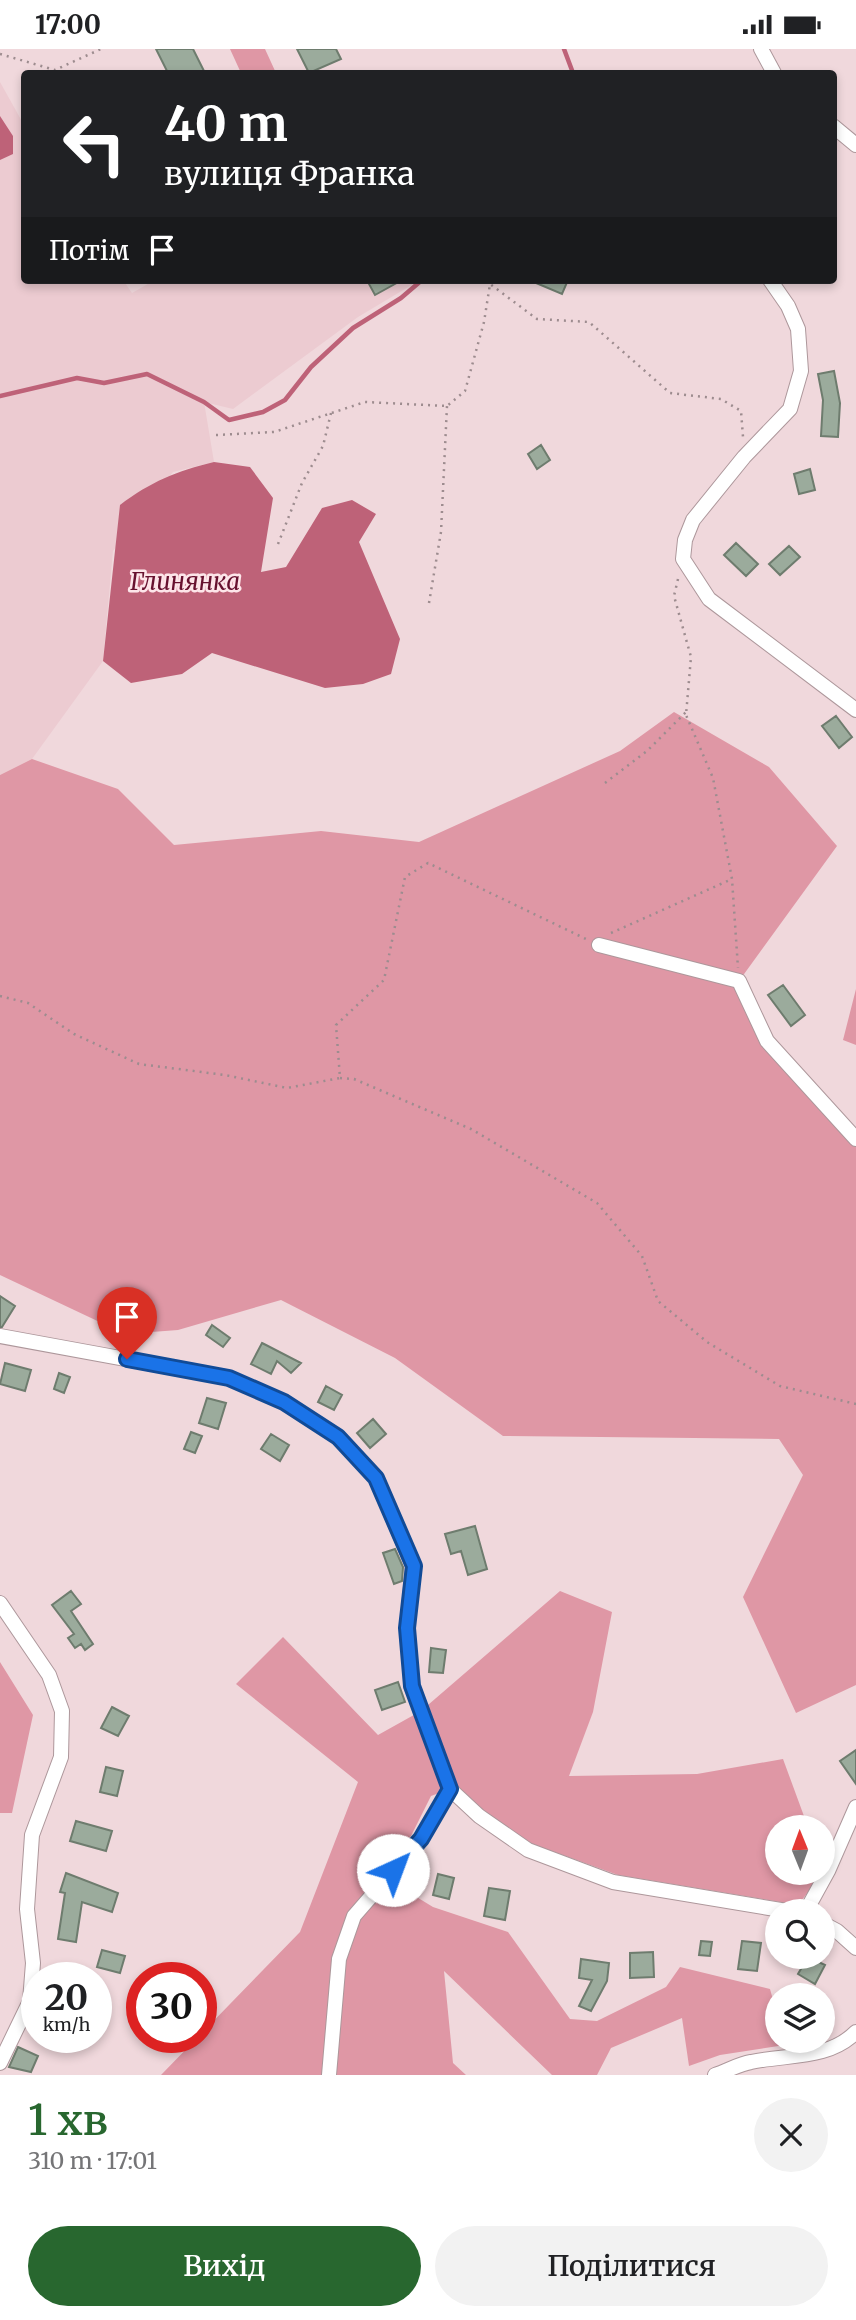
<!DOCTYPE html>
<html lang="uk">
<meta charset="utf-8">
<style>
:root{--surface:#fff;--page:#f2f2f2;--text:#202124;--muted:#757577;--accent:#28672f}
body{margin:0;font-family:Merriweather,serif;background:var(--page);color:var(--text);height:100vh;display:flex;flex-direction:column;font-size:26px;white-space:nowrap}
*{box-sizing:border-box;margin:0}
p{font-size:23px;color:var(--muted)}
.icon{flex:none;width:38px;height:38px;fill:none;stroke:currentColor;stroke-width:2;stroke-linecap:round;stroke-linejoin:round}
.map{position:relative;height:2026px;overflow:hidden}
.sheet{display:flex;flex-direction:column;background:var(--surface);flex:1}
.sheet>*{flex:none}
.banner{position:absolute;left:21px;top:21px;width:816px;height:214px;border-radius:7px;box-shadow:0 4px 10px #0003;background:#202124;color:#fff;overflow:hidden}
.needle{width:46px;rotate:359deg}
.fabs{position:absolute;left:765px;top:1766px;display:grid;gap:14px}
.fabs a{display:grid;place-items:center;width:70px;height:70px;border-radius:50%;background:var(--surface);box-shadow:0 4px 10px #0003;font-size:35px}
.speed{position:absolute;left:21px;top:1913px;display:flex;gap:14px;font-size:35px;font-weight:700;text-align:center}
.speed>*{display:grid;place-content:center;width:91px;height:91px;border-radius:50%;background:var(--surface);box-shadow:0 4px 10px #0003;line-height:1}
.speed small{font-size:18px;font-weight:400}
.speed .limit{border:10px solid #d22;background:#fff;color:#111}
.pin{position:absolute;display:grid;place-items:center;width:60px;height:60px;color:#fff;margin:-72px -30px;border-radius:50% 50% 50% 0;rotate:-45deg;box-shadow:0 0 7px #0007}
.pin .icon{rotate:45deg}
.me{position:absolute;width:77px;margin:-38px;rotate:43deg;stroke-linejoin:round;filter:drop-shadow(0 0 5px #0008)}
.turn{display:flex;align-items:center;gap:24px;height:147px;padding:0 28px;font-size:32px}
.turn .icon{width:91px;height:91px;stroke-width:2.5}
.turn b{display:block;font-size:49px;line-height:60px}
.then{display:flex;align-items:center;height:66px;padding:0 28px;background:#0003;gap:14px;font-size:26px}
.round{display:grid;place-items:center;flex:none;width:74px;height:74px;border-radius:37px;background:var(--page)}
.overview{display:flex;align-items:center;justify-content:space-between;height:119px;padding:0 28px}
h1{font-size:42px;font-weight:600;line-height:52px;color:var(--accent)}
.primary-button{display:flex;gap:14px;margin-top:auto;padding:14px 28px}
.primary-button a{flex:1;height:80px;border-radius:42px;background:var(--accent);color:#fff;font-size:28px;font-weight:600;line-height:80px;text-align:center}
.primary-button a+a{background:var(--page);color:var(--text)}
.status{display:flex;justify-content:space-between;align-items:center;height:49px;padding:0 35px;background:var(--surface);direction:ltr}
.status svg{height:19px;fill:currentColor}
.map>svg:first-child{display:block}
.built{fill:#eccbd1}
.green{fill:#df97a5}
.water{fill:#be6278}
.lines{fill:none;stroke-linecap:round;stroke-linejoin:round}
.stream{stroke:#be6278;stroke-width:4.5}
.building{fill:#9bab9c;stroke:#6e7c6e;stroke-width:2}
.minor-casing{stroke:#ad979b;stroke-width:16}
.path{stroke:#9d8c8f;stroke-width:2.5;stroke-dasharray:2 5;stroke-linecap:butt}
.minor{stroke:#fff;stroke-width:14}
.route-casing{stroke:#114b97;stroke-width:18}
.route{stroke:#1a73e8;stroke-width:12}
.labels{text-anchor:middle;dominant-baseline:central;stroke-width:5;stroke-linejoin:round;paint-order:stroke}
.water-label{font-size:24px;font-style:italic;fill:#67112f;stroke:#fde5e9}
</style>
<div class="status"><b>17:00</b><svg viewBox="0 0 49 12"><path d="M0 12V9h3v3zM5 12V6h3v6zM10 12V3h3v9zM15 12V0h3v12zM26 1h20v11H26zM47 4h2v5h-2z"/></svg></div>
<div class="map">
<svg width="856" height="2026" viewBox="0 0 856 2026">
<rect width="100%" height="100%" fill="#f0d8dc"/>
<!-- built -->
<path class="built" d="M0 33 24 76V231H123L132 244 155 231H420L358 268 233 360 204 353 214 413 173 423 113 502 103 612 32 710 0 726Z"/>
<!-- green -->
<path class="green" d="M230 0H265L276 24H241Z
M674 663 769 718 837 797 739 932 767 992 856 1090V1636L796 1664 743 1548 803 1426 779 1390 503 1387 395 1309 281 1251 178 1281 125 1285 0 1226V726L32 710 118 740 174 796 321 782 419 793 620 702Z
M856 940V996L843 991Z
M560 1542 612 1563 593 1663 569 1727 697 1725 783 1710 808 1778H777V1824H815L812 1838 798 1856 618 1826 507 1786 450 1740 431 1747 411 1787 384 1812 405 1841 433 1858 508 1883 570 1970 597 1972 666 1938 680 1918 770 1940 777 1965V1992H784L785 1996 720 2006 689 2017 682 1969 611 1999 597 2026H552L444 1922 453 2014 466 2026H161L300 1883 358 1733 236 1635 283 1588 378 1686 421 1662Z
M0 1613 33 1666 12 1764H0Z"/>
<!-- water -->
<path class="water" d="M0 67 13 87V105L0 111Z
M214 413 250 418 273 449 261 523 286 518 322 459 352 451 376 465 359 493 400 590 391 625 363 635 325 639 212 604 182 625 131 634 103 612 120 456C150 433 177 422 214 413Z"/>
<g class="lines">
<!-- stream -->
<path class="stream" d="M564 0 573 24
M0 347 77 329 104 334 147 325 204 353 229 371 263 363 285 351 311 318 353 279 401 249 422 231"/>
</g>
<!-- building -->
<path class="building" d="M156 0H193L205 24H168Z
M297 0H336L341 10 309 24Z
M376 231H402L375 246 369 235Z
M529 231H568L562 245Z
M834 322 840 354 838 388 821 387 823 351 818 325Z
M541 396 550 411 537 420 528 405Z
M810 420 815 441 799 445 794 425Z
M736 494 758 515 746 527 724 506Z
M789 497 800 508 780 526 769 515Z
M836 667 852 688 839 699 822 677Z
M783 936 805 966 791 977 768 946Z
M0 1247 15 1257 2 1278H0Z
M212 1276 230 1289 223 1298 206 1286Z
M262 1294 266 1296 301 1314 291 1324 277 1312 271 1325 251 1315Z
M5 1314 31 1321 25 1342 0 1335Z
M59 1324 70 1328 64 1344 54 1340Z
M326 1337 342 1346 334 1361 318 1353Z
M207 1349 226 1354 218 1380 199 1374Z
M373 1370 386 1385 370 1399 357 1384Z
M191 1383 202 1387 195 1404 184 1400Z
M271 1385 289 1396 280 1412 261 1400Z
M475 1477 487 1520 468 1526 461 1502 451 1505 445 1485Z
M395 1500 403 1518 402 1532 394 1535 383 1504Z
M71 1542 81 1555 71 1562 93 1595 85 1601 81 1595 75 1599 68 1589 74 1585 52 1556Z
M431 1599 446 1601 443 1624 429 1623Z
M398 1633 405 1653 382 1661 375 1641Z
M112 1658 129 1667 118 1687 101 1679Z
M856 1701V1735L840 1712Z
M106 1718 123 1722 117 1747 100 1743Z
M76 1772 112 1782 106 1802 70 1792Z
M66 1824 118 1844 112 1863 82 1853 76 1893 58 1890 65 1844 60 1843Z
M438 1825 454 1829 449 1850 433 1846Z
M489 1839 510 1842 505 1871 484 1867Z
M701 1892 712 1893 710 1907 699 1906Z
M742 1892 761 1894 757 1922 738 1920Z
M102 1901 125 1907 120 1924 97 1918Z
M653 1903 654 1928 630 1929V1904Z
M808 1908 825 1916 815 1935 798 1925Z
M581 1910 609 1914 607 1932 591 1962 579 1957 592 1931 579 1929Z
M18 1998 38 2007 31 2023 9 2018Z"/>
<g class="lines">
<defs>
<path id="minor" d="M761 0 774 24
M833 77 856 96
M770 231 788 257 798 280 801 322 790 360 744 408 693 471 685 491 683 510 709 550 856 661
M599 896 739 932 767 992 856 1090
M0 1287 229 1329 284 1353 338 1388 376 1429 413 1517 407 1579 412 1637 450 1740 479 1767 528 1801 613 1833 787 1862
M0 1554 49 1626 62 1662 61 1708 32 1786 27 1860 33 1914 30 1952 0 2014
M806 1862 828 1822 856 1758
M822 1874 837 1882 856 1899
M329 2026 339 1910 354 1867 421 1790 450 1740
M715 2026C727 2022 739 2015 751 2013 788 2005 828 2011 856 1983"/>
</defs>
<!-- minor casing -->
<use href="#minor" class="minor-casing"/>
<!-- path -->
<path class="path" d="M0 5 55 21 101 0
M216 386 274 383 365 353 447 357 465 342 484 273 490 235 537 270 589 273 670 344 721 350 741 362 743 388
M278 495 302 434 323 397 331 364
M678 530 674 547 691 608 686 666 713 729 732 830 738 919
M429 554 441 483 447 357
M605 734 647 702 686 663
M611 884 732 830
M0 947 28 954 74 985 139 1015 225 1026 287 1039 340 1029 336 976 384 931 405 828 428 814 586 890
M340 1029 354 1030 471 1080 597 1154 642 1207 658 1252 707 1293 780 1337 856 1355"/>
<!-- minor -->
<use href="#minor" class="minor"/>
</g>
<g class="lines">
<defs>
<path id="route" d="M127 1310 229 1329 284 1353 338 1388 376 1429 414 1517 407 1579 412 1637 450 1740 421 1790 393 1821"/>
</defs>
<!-- route casing -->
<use href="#route" class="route-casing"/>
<!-- route -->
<use href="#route" class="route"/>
</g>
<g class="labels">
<!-- water labels -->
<g class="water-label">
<text x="185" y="532">Глинянка</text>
</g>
</g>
</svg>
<div class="fabs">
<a><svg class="needle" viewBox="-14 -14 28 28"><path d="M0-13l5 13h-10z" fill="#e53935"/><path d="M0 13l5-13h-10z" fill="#757577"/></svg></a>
<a><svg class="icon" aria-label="search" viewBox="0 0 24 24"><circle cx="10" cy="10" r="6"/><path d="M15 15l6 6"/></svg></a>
<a><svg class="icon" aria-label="layers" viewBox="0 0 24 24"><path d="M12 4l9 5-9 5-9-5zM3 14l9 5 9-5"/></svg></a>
</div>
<div class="speed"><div>20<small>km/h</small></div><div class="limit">30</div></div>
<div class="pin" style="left:127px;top:1310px;background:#d93025"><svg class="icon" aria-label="arrive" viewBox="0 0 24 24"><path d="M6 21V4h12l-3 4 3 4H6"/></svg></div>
<svg class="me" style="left:393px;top:1821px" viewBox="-20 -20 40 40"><circle r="19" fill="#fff"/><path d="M0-13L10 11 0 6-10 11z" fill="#1a73e8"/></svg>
<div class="banner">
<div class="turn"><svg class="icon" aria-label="left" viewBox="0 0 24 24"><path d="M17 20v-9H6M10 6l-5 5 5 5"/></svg><div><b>40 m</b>вулиця Франка</div></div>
<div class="then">Потім<svg class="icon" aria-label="arrive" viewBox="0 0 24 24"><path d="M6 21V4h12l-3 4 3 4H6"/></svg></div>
</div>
</div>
<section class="sheet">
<div class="overview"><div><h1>1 хв</h1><p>310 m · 17:01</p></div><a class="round"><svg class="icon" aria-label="close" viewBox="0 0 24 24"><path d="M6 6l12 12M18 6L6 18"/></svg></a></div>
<div class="primary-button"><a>Вихід</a><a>Поділитися</a></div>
</section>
